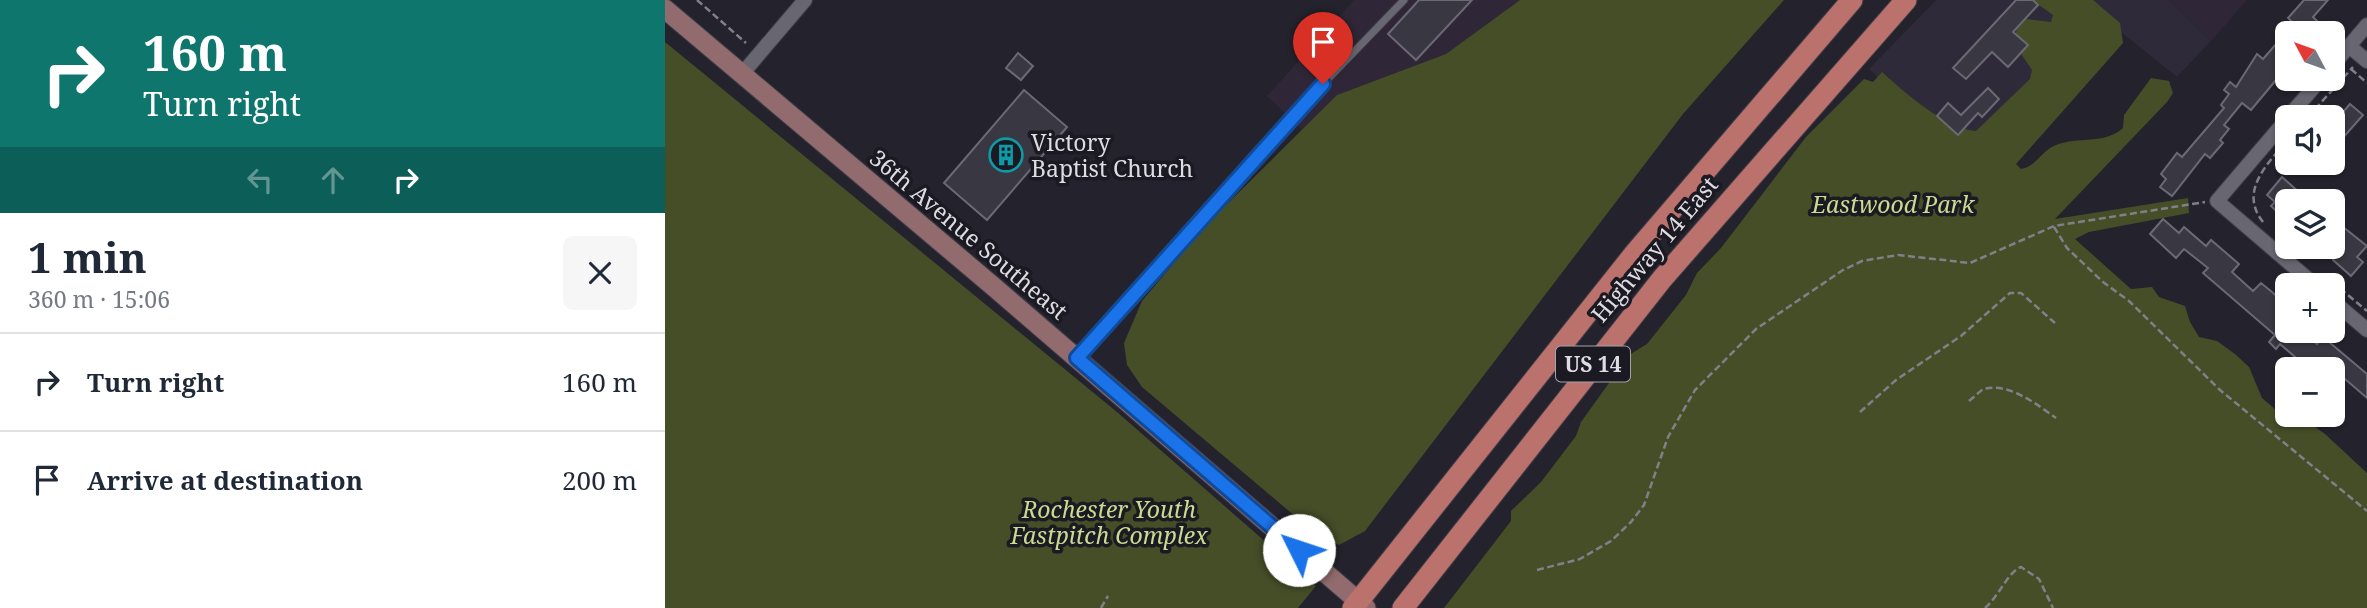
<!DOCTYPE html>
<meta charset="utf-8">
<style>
:root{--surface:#fff;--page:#f6f6f7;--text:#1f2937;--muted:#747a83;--line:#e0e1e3}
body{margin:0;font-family:"Noto Serif",serif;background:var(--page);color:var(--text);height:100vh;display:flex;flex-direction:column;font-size:26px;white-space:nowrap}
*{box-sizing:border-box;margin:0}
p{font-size:23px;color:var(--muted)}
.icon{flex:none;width:38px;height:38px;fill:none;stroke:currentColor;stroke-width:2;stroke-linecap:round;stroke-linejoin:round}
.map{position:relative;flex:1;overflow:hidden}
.details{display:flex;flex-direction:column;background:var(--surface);width:665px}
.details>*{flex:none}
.banner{background:#0f766e;color:#fff;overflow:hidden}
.needle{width:46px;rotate:311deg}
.buttons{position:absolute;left:1610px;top:21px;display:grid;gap:14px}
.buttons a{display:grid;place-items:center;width:70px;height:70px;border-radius:10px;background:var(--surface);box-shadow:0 2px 5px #0004;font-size:35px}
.pin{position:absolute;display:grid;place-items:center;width:60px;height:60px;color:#fff;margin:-72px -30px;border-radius:50% 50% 50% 0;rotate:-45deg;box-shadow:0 0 7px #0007}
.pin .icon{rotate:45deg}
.me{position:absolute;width:77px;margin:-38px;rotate:311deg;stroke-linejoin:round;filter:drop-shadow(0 0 5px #0008)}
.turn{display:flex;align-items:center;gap:24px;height:147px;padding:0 28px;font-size:32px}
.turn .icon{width:91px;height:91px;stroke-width:2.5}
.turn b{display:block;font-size:49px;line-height:60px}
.lanes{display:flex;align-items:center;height:66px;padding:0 28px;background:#0003;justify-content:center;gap:35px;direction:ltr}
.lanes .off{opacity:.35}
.round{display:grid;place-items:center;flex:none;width:74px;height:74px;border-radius:10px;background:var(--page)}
.summary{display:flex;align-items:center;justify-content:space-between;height:119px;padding:0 28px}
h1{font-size:42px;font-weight:700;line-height:52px}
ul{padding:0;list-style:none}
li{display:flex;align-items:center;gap:21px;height:98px;padding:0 28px;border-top:2px solid var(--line)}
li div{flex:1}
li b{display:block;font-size:26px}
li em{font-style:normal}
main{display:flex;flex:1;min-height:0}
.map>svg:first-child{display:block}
.built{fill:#2e2a3a}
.industrial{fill:#2f2737}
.green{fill:#464e28}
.building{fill:#393741;stroke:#6b6974;stroke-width:2}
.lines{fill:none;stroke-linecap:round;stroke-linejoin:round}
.lane-casing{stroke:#3f3d46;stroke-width:9}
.street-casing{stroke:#3f3d46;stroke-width:16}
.secondary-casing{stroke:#3f3d46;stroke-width:21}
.primary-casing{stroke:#3f3d46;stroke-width:23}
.path{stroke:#817f88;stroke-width:2.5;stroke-dasharray:7 3.5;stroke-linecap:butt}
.lane{stroke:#686671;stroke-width:7}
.street{stroke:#686671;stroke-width:14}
.secondary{stroke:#916b6e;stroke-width:19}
.primary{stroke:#bb716c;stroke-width:21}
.route-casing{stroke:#114b97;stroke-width:18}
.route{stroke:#1a73e8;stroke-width:12}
.labels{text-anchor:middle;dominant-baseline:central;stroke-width:7;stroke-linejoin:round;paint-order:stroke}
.shield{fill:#1b1922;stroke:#a4a2a9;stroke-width:2}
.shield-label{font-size:21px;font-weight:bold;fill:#dedce3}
.poi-label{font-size:23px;fill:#dedce3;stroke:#1b1922;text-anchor:start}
.park-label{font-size:23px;font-style:italic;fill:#cbda91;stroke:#1b1922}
.street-label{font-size:23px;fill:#dedce3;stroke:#1b1922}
</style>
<main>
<section class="details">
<div class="banner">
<div class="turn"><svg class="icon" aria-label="right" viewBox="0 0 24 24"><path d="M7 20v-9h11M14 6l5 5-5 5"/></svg><div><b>160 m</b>Turn right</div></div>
<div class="lanes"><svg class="icon off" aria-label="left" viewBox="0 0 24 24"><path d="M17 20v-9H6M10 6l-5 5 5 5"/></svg><svg class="icon off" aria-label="ahead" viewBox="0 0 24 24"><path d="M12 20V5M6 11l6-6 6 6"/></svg><svg class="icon" aria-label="right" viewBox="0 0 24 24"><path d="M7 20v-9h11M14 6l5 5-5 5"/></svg></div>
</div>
<div class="summary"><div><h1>1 min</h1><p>360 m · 15:06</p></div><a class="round"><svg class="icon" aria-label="close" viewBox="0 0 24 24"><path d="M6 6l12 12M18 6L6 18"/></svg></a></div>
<ul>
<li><svg class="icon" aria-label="right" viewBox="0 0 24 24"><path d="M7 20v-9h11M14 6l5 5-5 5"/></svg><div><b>Turn right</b></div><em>160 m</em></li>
<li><svg class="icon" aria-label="arrive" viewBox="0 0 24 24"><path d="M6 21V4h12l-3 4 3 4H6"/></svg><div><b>Arrive at destination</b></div><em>200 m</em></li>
</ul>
</section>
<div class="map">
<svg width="1702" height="608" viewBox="0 0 1702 608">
<rect width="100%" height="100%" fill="#24222c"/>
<!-- built -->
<path class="built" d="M1271 0H1504L1546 41 1512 77 1446 24 1311 169 1204 69Z"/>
<!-- industrial -->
<path class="industrial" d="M689 0H855L781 54 672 95 637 130 602 96Z
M1504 0H1582L1546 41Z"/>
<!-- green -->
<path class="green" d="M855 0H1119L1018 114 700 531 674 545 650 533 477 387 462 365 459 343 477 301 542 224 672 95 781 54Z
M1367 0H1428L1455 23 1458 43 1351 164 1356 169C1372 166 1376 151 1391 145 1414 136 1439 145 1458 128L1459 115 1486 78 1504 81 1508 93 1502 102 1390 219 1523 198 1524 213 1424 232 1410 239 1466 289 1487 287 1494 297 1520 306 1525 322 1534 337 1552 341 1570 354 1584 367 1597 398 1611 410 1635 416 1660 434 1702 473V608H779L846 521V511L876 482 911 436 916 422 964 355 982 344 1021 295 1032 273 1056 248 1141 137 1199 79 1208 82 1217 72C1239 92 1281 129 1311 131L1365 79 1367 70 1348 42 1352 29 1361 19 1386 22 1388 15Z
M0 42 452 412 651 586 633 608H0Z"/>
<!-- building -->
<path class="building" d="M754 0H807L751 60 723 34Z
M1351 0H1368L1373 5 1348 32 1363 45 1343 67 1327 52 1301 79 1288 68Z
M1639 0H1663L1648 17 1657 26 1651 33H1631L1635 29 1623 18Z
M1612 43 1622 52V60L1617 66 1621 68 1586 110 1577 103 1559 125 1564 129 1555 140 1558 143 1545 158 1540 154 1507 196 1495 187 1501 179 1496 174 1512 153 1517 157 1559 108 1556 105 1564 94 1559 90 1565 82 1571 87 1592 54 1598 59Z
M353 53 368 66 356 80 341 68Z
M1323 88 1334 99 1317 117 1313 113 1293 135 1272 116 1283 103 1296 115Z
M359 90 402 127 322 220 279 183Z
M1685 104 1698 115 1676 140 1668 132V113L1673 118Z
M1617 177 1644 201H1622V221L1606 206 1610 202 1602 195Z
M1498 219 1514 233 1519 227 1541 246 1546 240 1574 264 1567 272 1588 291 1596 283 1607 292 1622 306V331H1636L1652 344 1658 337 1702 374V398L1658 360 1650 369H1644L1615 344 1611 349 1604 342 1610 335 1538 273 1543 268 1519 249 1511 258 1485 234Z
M1668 219 1702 246 1692 257 1698 262 1686 276 1668 260Z"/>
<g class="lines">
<defs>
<path id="lane" d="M414 356 658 84 739 0"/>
<path id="street" d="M1684 46 1702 61
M1668 65 1702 25
M77 74 140 0
M1623 117 1656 79
M1622 119 1552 201 1650 285
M1668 301 1702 330"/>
<path id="secondary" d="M0 9 329 287 701 608"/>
<path id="primary" d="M688 608 970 253 1187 0
M738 608 997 279 1241 0"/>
</defs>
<!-- lane casing -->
<use href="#lane" class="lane-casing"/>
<!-- street casing -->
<use href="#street" class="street-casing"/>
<!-- secondary casing -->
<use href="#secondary" class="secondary-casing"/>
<!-- primary casing -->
<use href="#primary" class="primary-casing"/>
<!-- path -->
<path class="path" d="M32 0 81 43
M1686 69 1702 83
M1643 117 1688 67
M1598 222C1574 192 1601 165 1622 141
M1389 227 1402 248 1438 282 1464 301 1555 390 1702 511
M1659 275 1702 311
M1304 401 1318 389C1344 382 1371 404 1391 418
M1195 412 1231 380 1296 336 1345 293H1356L1390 323
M872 570 915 559 946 541 966 522 979 505 1003 437 1030 390 1091 329 1178 270 1197 261 1233 255 1305 263 1389 226 1540 202
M436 608 443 596
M1320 608C1335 595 1342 573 1356 567L1374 579 1388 608"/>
<!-- lane -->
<use href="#lane" class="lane"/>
<!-- street -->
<use href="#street" class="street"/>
<!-- secondary -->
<use href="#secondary" class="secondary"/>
<!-- primary -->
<use href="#primary" class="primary"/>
</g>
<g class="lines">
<defs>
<path id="route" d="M634 550 412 358 658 84"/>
</defs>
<!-- route casing -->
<use href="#route" class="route-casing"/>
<!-- route -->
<use href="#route" class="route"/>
</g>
<!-- icons -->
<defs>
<symbol id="building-ring" viewBox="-11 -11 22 22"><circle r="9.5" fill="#1b1922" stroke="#0f9aa8" stroke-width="1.5"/><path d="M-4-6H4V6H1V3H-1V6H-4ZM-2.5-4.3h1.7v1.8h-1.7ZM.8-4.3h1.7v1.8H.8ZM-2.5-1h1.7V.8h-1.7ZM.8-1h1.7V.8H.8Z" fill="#0f9aa8"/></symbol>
</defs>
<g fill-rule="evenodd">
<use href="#building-ring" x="322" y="136" width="38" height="38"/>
</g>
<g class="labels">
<!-- shield labels -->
<rect class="shield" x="891" y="346.5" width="74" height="35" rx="5"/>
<g class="shield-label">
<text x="928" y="364">US 14</text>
</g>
<!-- poi labels -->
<g class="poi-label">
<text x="366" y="142">Victory<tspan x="366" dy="26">Baptist Church</tspan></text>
</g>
<!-- park labels -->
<g class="park-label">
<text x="1228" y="204">Eastwood Park</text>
<text x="444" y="509">Rochester Youth<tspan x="444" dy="26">Fastpitch Complex</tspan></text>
</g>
<!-- street labels -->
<g class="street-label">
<text transform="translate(304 234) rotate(40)">36th Avenue Southeast</text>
<text transform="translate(989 249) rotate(-50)">Highway 14 East</text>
</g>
</g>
</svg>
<div class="buttons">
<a><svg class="needle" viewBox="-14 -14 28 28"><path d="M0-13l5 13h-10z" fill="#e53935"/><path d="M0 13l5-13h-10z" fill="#747a83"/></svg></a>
<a><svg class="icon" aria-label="sound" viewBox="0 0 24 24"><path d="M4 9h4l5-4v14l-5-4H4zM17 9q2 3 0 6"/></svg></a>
<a><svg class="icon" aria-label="layers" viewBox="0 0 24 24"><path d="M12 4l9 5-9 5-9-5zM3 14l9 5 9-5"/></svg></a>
<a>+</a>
<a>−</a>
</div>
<div class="pin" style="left:658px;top:84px;background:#d93025"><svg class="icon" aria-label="arrive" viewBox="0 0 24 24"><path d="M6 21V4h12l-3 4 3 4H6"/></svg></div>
<svg class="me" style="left:634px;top:550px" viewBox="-20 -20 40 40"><circle r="19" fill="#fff"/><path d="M0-13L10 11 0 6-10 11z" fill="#1a73e8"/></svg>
</div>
</main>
